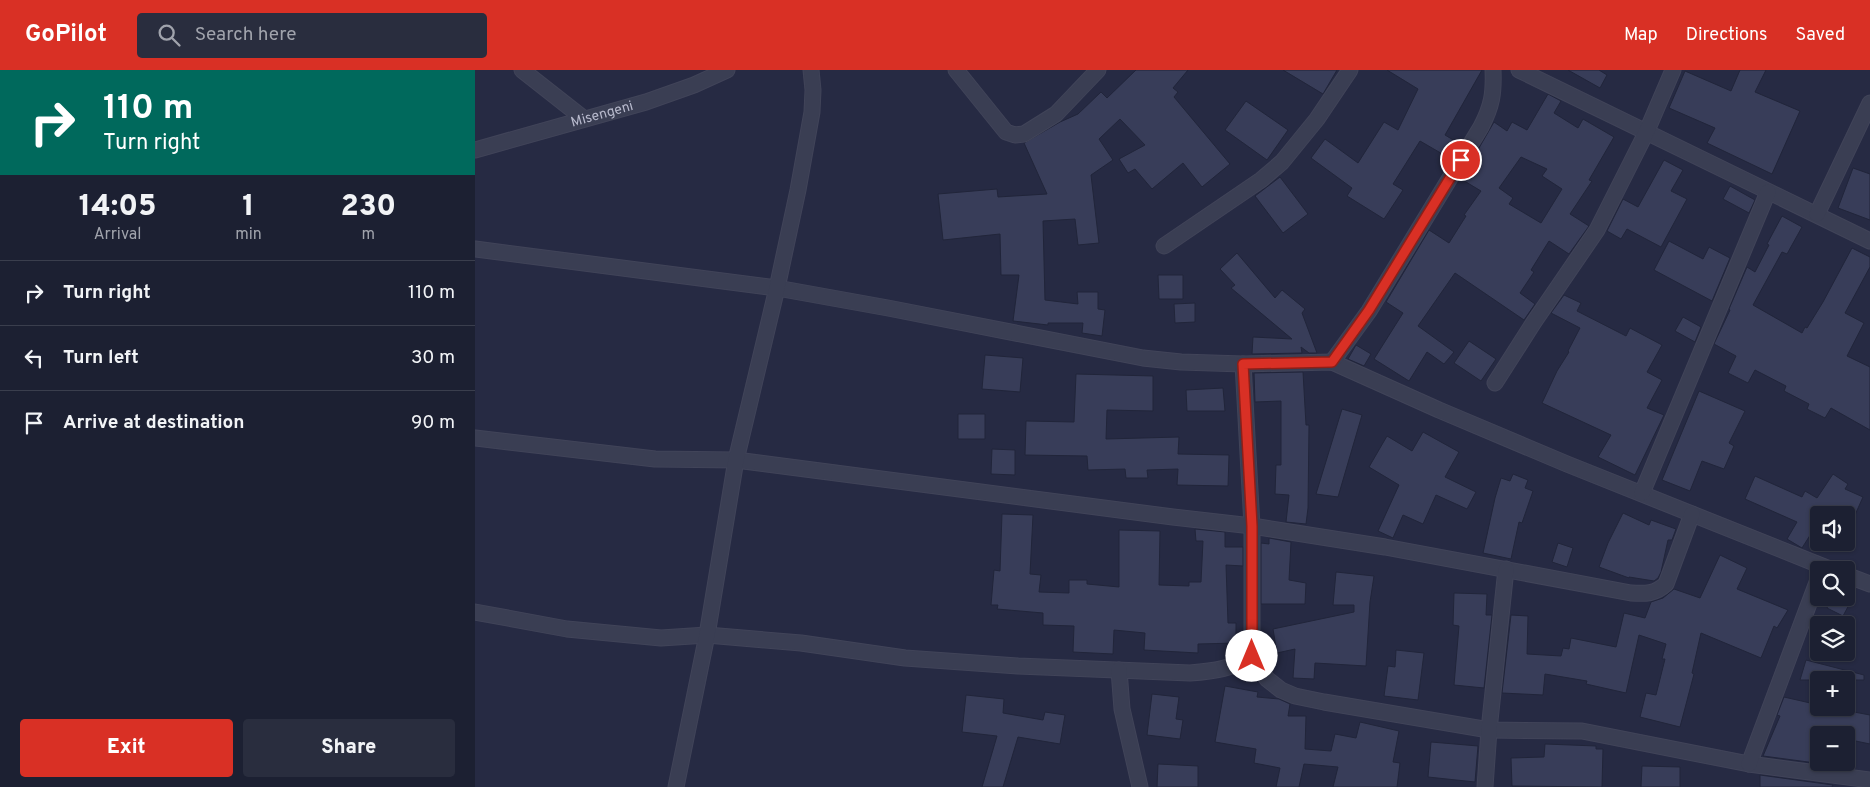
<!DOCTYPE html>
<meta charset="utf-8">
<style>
:root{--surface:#1c2032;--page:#292d3e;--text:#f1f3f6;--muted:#a0a3ac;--line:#3a3e4d;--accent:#d93025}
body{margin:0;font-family:Overpass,sans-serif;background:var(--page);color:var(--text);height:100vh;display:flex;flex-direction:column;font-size:19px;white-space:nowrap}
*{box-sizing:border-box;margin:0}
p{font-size:16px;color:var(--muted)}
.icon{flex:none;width:28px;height:28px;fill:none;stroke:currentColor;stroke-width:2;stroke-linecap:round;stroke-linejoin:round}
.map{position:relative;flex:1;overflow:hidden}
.details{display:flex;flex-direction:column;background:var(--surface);width:475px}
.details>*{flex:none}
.banner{background:#00695c;color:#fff;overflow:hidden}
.controls{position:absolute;left:1335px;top:436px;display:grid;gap:10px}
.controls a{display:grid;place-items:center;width:45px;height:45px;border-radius:5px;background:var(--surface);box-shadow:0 1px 4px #0004,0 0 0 1px var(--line);font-size:25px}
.pin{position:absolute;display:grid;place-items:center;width:42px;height:42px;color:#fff;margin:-21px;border:2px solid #fff;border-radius:50%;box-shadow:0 1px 5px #0007}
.me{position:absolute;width:55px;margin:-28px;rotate:0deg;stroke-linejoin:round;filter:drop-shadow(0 0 4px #0008)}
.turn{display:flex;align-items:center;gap:18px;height:105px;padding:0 20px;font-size:22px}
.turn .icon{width:65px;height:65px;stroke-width:2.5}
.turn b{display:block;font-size:35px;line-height:42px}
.eta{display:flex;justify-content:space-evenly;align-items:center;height:85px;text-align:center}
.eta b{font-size:30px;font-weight:800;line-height:35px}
.primary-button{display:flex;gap:10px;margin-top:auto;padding:10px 20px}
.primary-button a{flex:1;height:58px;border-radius:5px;background:var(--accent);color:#fff;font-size:20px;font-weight:800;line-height:58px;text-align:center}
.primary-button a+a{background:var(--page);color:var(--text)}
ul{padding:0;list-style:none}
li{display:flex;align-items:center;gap:15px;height:65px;padding:0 20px;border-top:1px solid var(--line)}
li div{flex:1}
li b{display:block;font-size:19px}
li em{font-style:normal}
header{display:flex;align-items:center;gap:30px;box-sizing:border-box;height:70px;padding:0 25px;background:var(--accent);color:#fff}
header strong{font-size:24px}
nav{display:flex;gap:28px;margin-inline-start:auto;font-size:18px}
.search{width:350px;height:45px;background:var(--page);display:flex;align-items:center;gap:12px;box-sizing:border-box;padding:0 18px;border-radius:5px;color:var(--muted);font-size:19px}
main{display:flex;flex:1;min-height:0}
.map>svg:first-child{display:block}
.building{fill:#383d59;stroke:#21253a;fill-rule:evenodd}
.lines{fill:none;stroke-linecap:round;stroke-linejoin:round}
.minor-casing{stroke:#414459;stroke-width:17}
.minor{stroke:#3a3e53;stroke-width:15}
.route-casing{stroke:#8d1f18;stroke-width:12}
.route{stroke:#d93025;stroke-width:9}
.labels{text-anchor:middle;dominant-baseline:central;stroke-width:5;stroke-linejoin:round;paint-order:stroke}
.street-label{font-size:14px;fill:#b8bacd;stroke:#1f2238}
</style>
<header>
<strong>GoPilot</strong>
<div class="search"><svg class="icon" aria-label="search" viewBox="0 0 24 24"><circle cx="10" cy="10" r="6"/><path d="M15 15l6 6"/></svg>Search here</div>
<nav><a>Map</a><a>Directions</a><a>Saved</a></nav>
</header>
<main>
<section class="details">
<div class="banner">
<div class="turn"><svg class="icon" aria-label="right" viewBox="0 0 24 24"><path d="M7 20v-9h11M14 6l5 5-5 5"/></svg><div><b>110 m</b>Turn right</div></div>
</div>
<div class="eta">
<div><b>14:05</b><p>Arrival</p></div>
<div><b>1</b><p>min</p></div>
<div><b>230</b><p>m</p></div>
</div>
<ul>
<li><svg class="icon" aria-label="right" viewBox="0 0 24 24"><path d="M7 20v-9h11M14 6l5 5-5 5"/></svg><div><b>Turn right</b></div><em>110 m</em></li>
<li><svg class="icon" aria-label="left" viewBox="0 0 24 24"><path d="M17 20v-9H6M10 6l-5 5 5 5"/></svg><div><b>Turn left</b></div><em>30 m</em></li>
<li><svg class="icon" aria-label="arrive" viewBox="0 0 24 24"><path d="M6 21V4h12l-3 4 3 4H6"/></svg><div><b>Arrive at destination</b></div><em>90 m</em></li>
</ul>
<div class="primary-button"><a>Exit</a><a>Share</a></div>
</section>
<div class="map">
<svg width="1395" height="717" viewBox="0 0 1395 717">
<rect width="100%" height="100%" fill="#262a43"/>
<!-- building -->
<path class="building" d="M661 0H713L698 18 703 22 699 27 755 94 727 117 708 93 677 119 660 99 653 103 644 89 670 75 645 49 624 69 638 90 616 105 624 173 603 175 600 149 568 151 570 230 603 234 602 222H623V239L630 240 627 266 607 263 608 253H573V255L538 251 544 205H526L525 164 468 170 463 124 522 119 523 127 572 124 549 73 585 52 603 44 626 22 632 28Z
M808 0H862L848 24Z
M912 0H1007L970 65 985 74 976 89 945 71 918 114 928 120 909 149 872 126 877 118 836 88 850 69 883 93 909 52 923 60 943 19Z
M1093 0H1124L1132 5 1125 18Z
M1265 0H1291L1280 22 1325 41 1297 104 1232 73 1240 58 1194 38 1210 1 1256 21Z
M1073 24 1086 31 1079 43 1103 58 1108 49 1139 67 1114 110 1117 111 1095 144 1114 156 1094 184 1074 171 1056 200 1059 202 1045 223 1060 234 1049 250 980 203 943 256 979 282 969 294 952 282 934 311 899 289 928 243 911 232 954 160 974 173 991 146 989 145 1006 121 986 109 1019 52 1032 61 1037 52 1052 60ZM1046 87 1072 99 1067 106 1087 119 1066 153 1034 134 1038 128 1024 118Z
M771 31 813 60 792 90 750 60Z
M1189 90 1208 100 1196 121 1212 129 1186 177 1152 159 1146 169 1132 161 1148 129 1163 137Z
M1378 98 1395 104V150L1363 138Z
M805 107 833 144 808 163 780 126Z
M1255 116 1280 130 1274 143 1248 129Z
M1307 146 1327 157 1312 184 1307 182 1278 235 1327 263 1330 257 1332 258 1348 232 1377 178 1395 187V197L1370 243 1389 253 1372 286 1395 297V360L1356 338 1350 348 1332 339 1334 334 1309 321 1311 316 1280 300 1273 313 1253 303 1261 286 1239 274 1255 240 1254 239 1272 197 1280 202 1294 175 1292 174Z
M1194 171 1228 189 1234 177 1255 188 1237 231 1179 200Z
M762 183 800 228 807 220 830 239 827 243 842 283H834L826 277 827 283 777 284 778 267 817 269 756 218 760 215 745 199Z
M683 205H708V229H684Z
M1089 225 1106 233 1102 241 1151 266 1155 258 1187 275 1172 302 1187 310 1172 338 1189 345 1160 405 1123 387 1136 365 1067 333 1082 301 1094 282 1093 281 1105 258 1076 243Z
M720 233V252L700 253 699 234Z
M1208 247 1226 257 1220 272 1200 261Z
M994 271 1021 289 1006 311 979 293Z
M881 275 896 284 889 296 873 289Z
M510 285 548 288 545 322 507 319Z
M828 302 831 355H834L833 438 831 454 811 452 814 425 800 424 801 395H806V331L780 332 779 303Z
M601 304 678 306V341L632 340 631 369 704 367 703 384 754 385 753 416 702 415 703 399 672 400 673 408H651L650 399 613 400 612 386 550 385 551 351 599 352Z
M748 318 750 341H712L711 320Z
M1224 321 1270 341 1254 373 1259 376 1249 399 1227 391 1215 421 1187 410Z
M867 339 887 345 863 427 841 424Z
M483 344H510V369H483Z
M948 362 984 382 970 407 1001 422 992 439 961 425 948 454 928 445 918 468 903 461 924 415 894 397 912 366 937 381Z
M517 379 540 380V405L516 404Z
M1038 404 1053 410 1050 418 1058 421 1047 453 1044 452 1036 489 1008 483 1020 428 1026 408 1035 411Z
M1358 404 1373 414 1370 419 1388 427 1380 445H1344V461L1339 459 1327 478 1312 469 1322 452 1270 429 1280 406 1327 427 1330 421 1342 428Z
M1148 443 1174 455 1176 450 1201 459 1197 470H1193L1186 502 1183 508 1179 511 1154 507V508L1124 497 1133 473Z
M527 444 558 445 555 504 566 505 564 522 594 523V510H612V514L644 517V460L685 461 684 515 714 516V512H726L728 471H721L720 459 750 462V477H768V496L751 495 753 553H761V573L723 574V583L669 580 670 563 639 560 638 584 598 582 599 556 568 555V543L522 539 523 535H516L519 500 525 501Z
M794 468 816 472 814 510 831 513 830 534H786V473L794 474Z
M1083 473 1098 478 1092 497 1077 492Z
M1245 485 1272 498 1262 519 1313 540 1302 558 1299 556 1286 588 1226 563 1217 603 1219 604 1205 657 1165 647 1171 623 1181 625 1190 589H1187L1191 574 1164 565 1151 623 1111 614 1112 611 1070 604 1068 625 1027 623 1036 545 1053 546 1052 584 1086 586 1088 578 1094 579 1096 568 1141 577 1149 543 1170 548 1176 532 1188 528 1199 519 1225 528Z
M861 502 899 506 895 532 891 596 840 593 839 609 818 608 820 579 802 583 798 559 879 542V535H858Z
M979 523 1012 524 1011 545H1017L1009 618 979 615 984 556 978 555Z
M1357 528H1365L1375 533 1368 546 1352 538Z
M921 580 949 583 943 630 909 626 913 596 920 597Z
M1331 590 1389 605V610H1325Z
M750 616 783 622 782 627 804 629 815 634 813 646H831L830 679 856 681 860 664 881 668 885 652 924 661 918 692 925 693 922 717H858L863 697 829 694 824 717H801L805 698 779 693 781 679 740 672Z
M677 624 704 627 701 649 708 650 705 669 672 665Z
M491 625 529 629 528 643 568 650 570 642 590 645 585 674 543 667 528 717H507L522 666 487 662Z
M1309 627 1344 635V638H1358L1395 645V674L1371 669V665H1344V692H1364L1363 696 1288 686 1305 646 1302 645Z
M956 672 1003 676 1000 712 953 707Z
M1070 674 1121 676V679H1128L1127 717 1037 716 1036 688 1069 687Z
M683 694 723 696V717H682Z
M1167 696 1205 697V717H1166Z
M1285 705 1358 715 1357 717H1285Z"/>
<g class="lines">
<defs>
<g id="minor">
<path d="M47 0 108 48"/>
<path d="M481 0 531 62 540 65 549 64 581 44 623 0"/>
<path d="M1044 0 1395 171"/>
<path id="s1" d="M0 80 171 32 219 15 252 0"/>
<path d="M1342 144 1395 33"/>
<path d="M689 176 786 110 807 92 842 49 875 0"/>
<path d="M0 179 302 218 413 238 668 288 706 292 768 294 857 292 964 340 1092 394 1357 500"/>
<path d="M857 292 894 241 1006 57C1017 36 1019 23 1018 0"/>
<path d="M768 294 777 456V586"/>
<path d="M1020 313 1059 252 1122 160 1171 63 1198 0"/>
<path d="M0 368 180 389 261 390 698 447 777 456 910 477 1156 523C1171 524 1180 524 1191 514L1217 444"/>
<path d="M1167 423 1293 122"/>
<path d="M1371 505 1395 514"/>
<path d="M0 542 92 559 186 568 232 565 326 573 430 588 543 596 715 603C740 601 756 599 777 586L792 609 806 620 820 626 849 632 1014 660 1107 661 1274 694 1395 710"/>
<path d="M644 600 647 639 665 717"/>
<path d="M1274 694 1344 507"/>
<path d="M201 717 232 565 261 390 302 218 323 120 337 42 338 20 336 0"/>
<path d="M1010 717 1014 660 1031 499"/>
</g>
</defs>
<!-- minor casing -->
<use href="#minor" class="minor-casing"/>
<!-- minor -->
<use href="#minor" class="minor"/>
</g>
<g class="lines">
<defs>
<path id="route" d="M777 586V456L768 294 857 292 894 240 986 90"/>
</defs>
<!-- route casing -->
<use href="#route" class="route-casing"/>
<!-- route -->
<use href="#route" class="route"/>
</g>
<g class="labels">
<!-- street labels -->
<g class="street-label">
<text stroke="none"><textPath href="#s1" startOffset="132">Misengeni</textPath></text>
</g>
</g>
</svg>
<div class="controls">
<a><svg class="icon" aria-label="sound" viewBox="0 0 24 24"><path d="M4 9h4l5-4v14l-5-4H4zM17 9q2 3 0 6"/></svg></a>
<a><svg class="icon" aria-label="search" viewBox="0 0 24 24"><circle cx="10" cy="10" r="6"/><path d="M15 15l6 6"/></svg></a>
<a><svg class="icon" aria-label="layers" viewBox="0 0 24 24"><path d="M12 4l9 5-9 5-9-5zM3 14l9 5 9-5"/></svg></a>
<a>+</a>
<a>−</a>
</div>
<div class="pin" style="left:986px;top:90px;background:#d93025"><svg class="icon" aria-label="arrive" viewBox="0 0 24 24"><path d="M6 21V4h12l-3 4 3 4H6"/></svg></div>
<svg class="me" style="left:777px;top:586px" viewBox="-20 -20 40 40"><circle r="19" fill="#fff"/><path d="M0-13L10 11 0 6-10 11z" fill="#d93025"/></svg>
</div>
</main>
